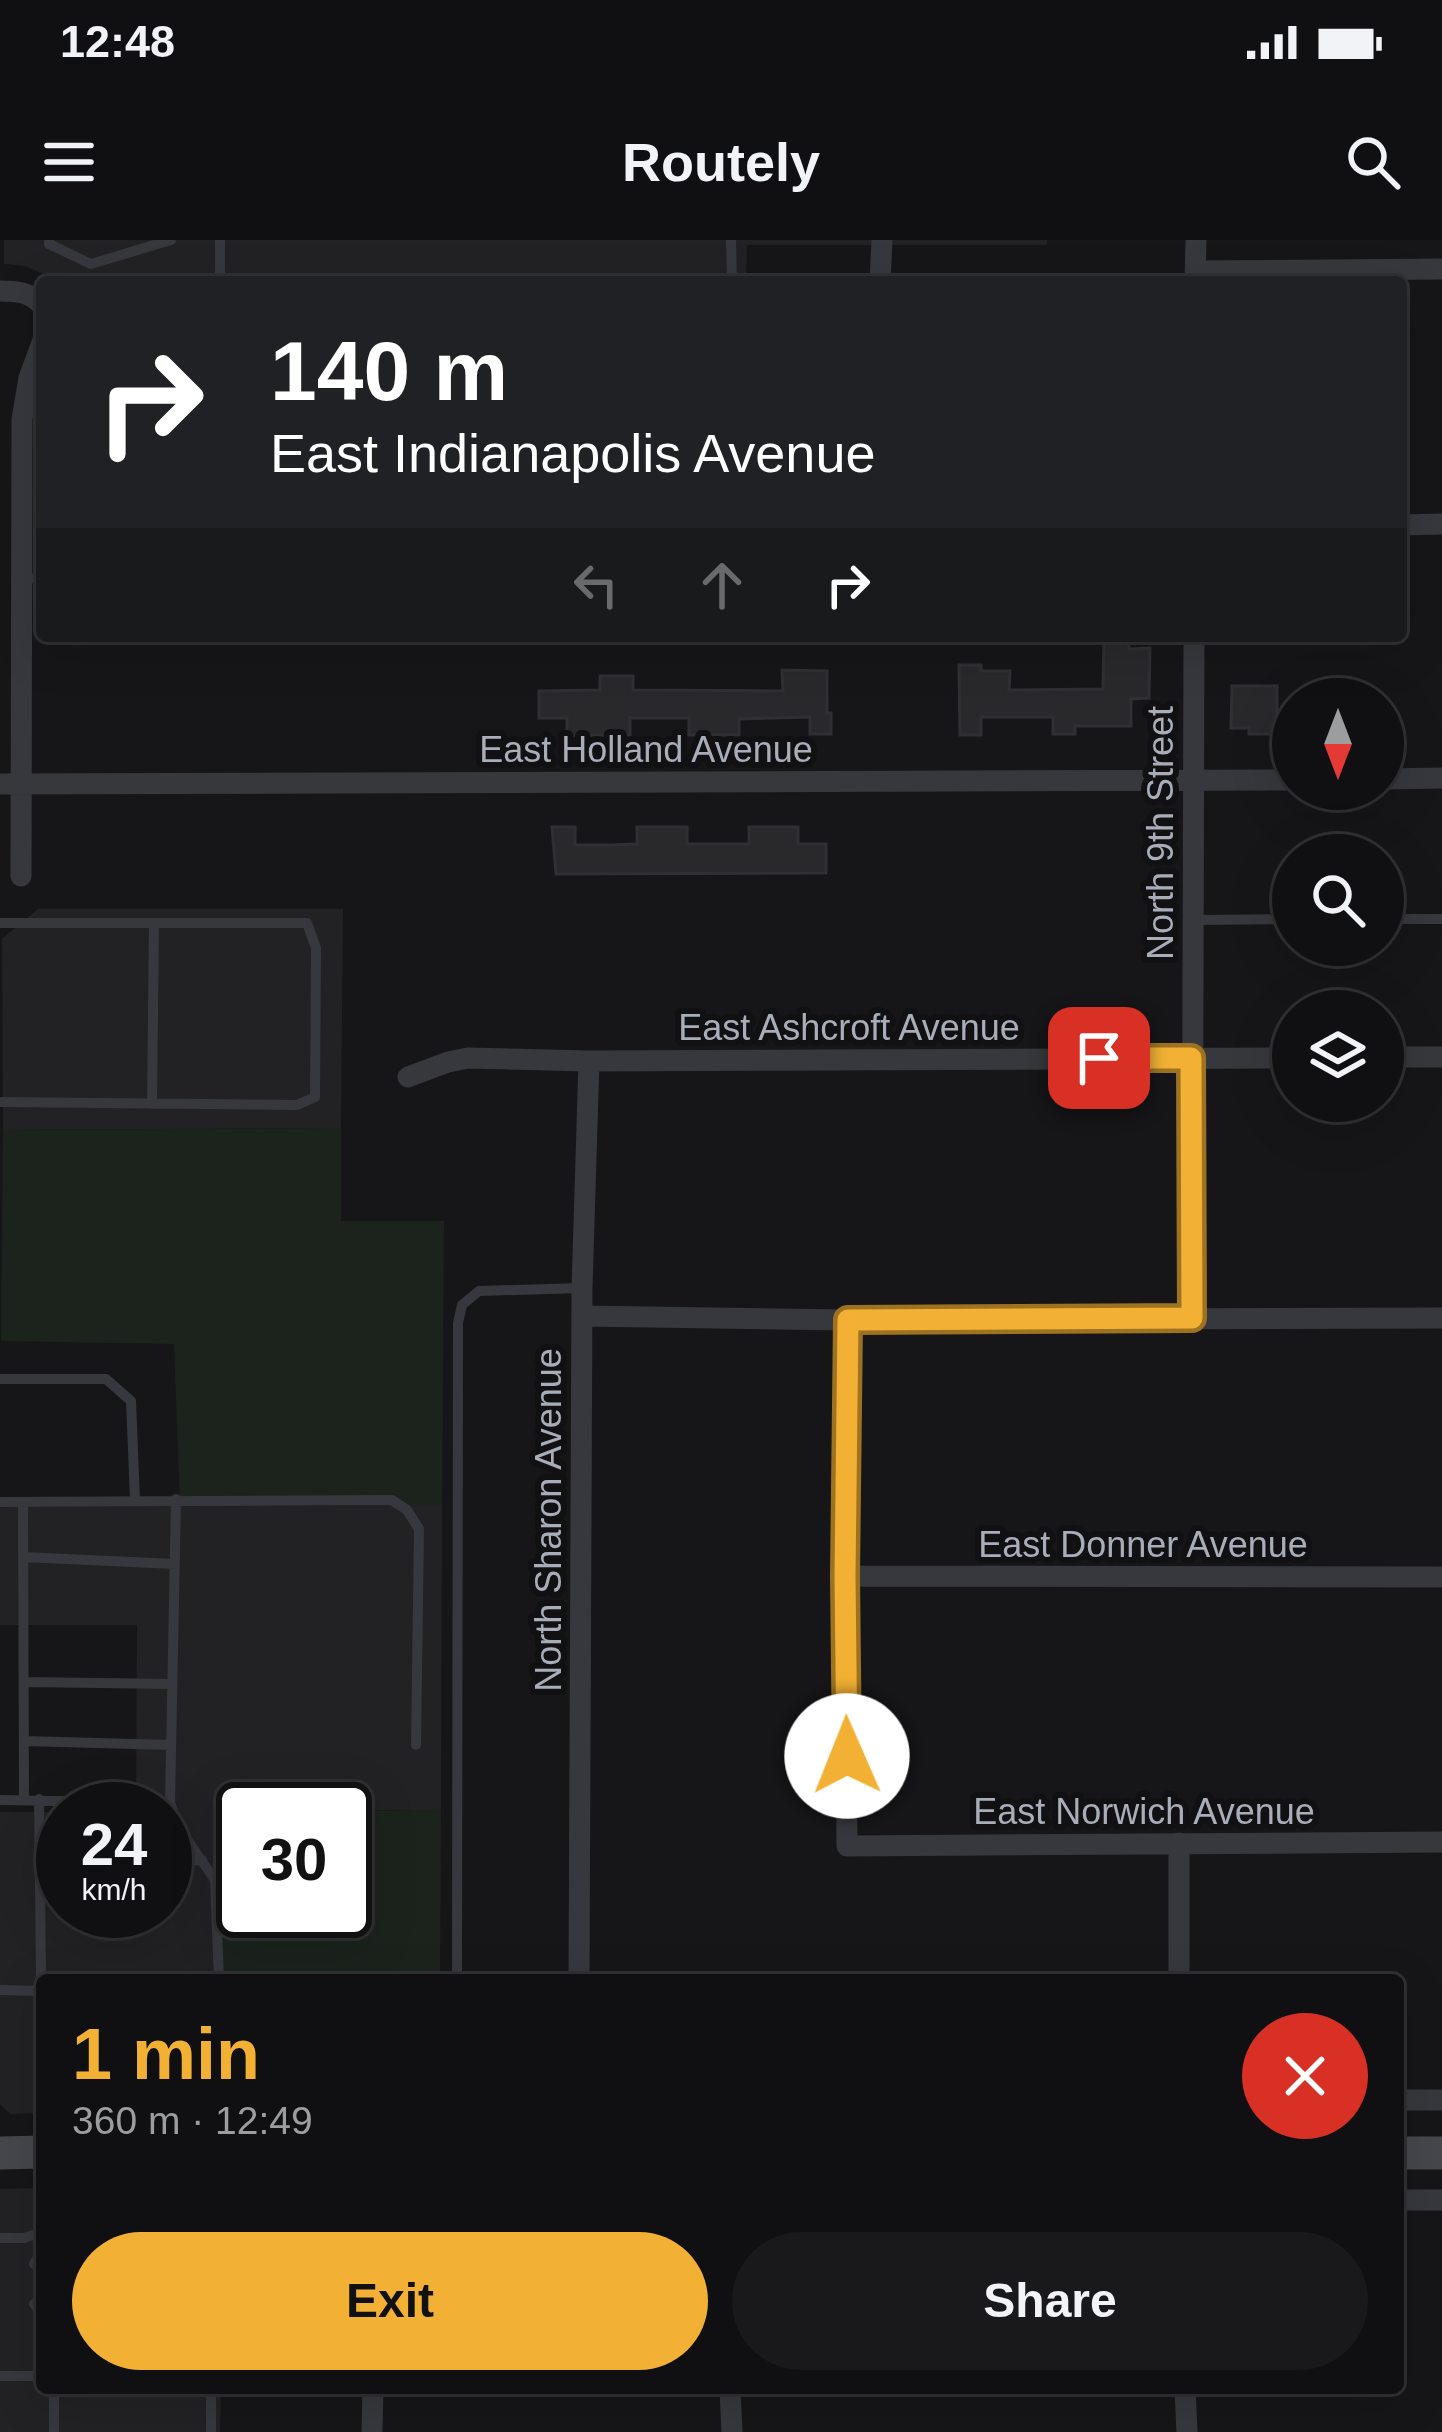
<!DOCTYPE html>
<meta charset="utf-8">
<style>
:root{--surface:#101012;--page:#19191b;--text:#f1f3f6;--muted:#9c9d9f;--line:#303032;--accent:#f2b134}
body{margin:0;font-family:Arial,sans-serif;background:var(--page);color:var(--text);height:100vh;display:flex;flex-direction:column;font-size:45px;white-space:nowrap}
*{box-sizing:border-box;margin:0}
p{font-size:39px;color:var(--muted)}
.icon{flex:none;width:66px;height:66px;fill:none;stroke:currentColor;stroke-width:2;stroke-linecap:round;stroke-linejoin:round}
.map{position:relative;flex:1;overflow:hidden}
.details{position:absolute;left:36px;top:1734px;width:1368px;height:420px;display:flex;flex-direction:column;background:var(--surface);border-radius:12px;box-shadow:0 12px 48px #0002,0 0 0 3px var(--line)}
.details>*{flex:none}
.hud{position:absolute;left:36px;top:36px;width:1371px;height:366px;border-radius:12px;box-shadow:0 12px 48px #0002,0 0 0 3px var(--line);background:#202124;color:#fff;overflow:hidden}
.needle{width:78px;rotate:180deg}
.fabs{position:absolute;left:1272px;top:438px;display:grid;gap:24px}
.fabs a{display:grid;place-items:center;width:132px;height:132px;border-radius:50%;background:var(--surface);box-shadow:0 12px 48px #0002,0 0 0 3px var(--line);font-size:60px}
.speed{position:absolute;left:36px;top:1542px;display:flex;gap:24px;font-size:60px;font-weight:700;text-align:center}
.speed>*{display:grid;place-content:center;width:156px;height:156px;border-radius:50%;background:var(--surface);box-shadow:0 12px 48px #0002,0 0 0 3px var(--line);line-height:1}
.speed small{font-size:30px;font-weight:400}
.speed .limit{border:6px solid #111;border-radius:18px;background:#fff;color:#111}
.pin{position:absolute;display:grid;place-items:center;width:102px;height:102px;color:#fff;margin:-51px;border-radius:24px;box-shadow:0 6px 18px #0006}
.me{position:absolute;width:132px;margin:-66px;rotate:359deg;stroke-linejoin:round;filter:drop-shadow(0 0 9px #0008)}
.turn{display:flex;align-items:center;gap:42px;height:252px;padding:0 36px;font-size:54px}
.turn .icon{width:156px;height:156px;stroke-width:2.5}
.turn b{display:block;font-size:84px;line-height:102px}
.lanes{display:flex;align-items:center;height:114px;padding:0 36px;background:#0003;justify-content:center;gap:60px;direction:ltr}
.lanes .off{opacity:.35}
.round{display:grid;place-items:center;flex:none;width:126px;height:126px;border-radius:63px;background:var(--page)}
.head{display:flex;align-items:center;justify-content:space-between;height:204px;padding:0 36px}
h1{font-size:72px;font-weight:700;line-height:90px;color:var(--accent)}
.cta{display:flex;gap:24px;margin-top:auto;padding:24px 36px}
.cta a{flex:1;height:138px;border-radius:72px;background:var(--accent);color:#111;font-size:48px;font-weight:700;line-height:138px;text-align:center}
.cta a+a{background:var(--page);color:var(--text)}
.status{display:flex;justify-content:space-between;align-items:center;height:84px;padding:0 60px;background:var(--surface);direction:ltr}
.status svg{height:33px;fill:currentColor}
header{display:flex;justify-content:space-between;align-items:center;height:156px;padding:0 36px;background:var(--surface);font-size:54px;font-weight:700}
.map>svg:first-child{display:block}
.built{fill:#222225}
.green{fill:#1c231d}
.building{fill:#29292c;stroke:#303034;stroke-width:3}
.lines{fill:none;stroke-linecap:round;stroke-linejoin:round}
.lane{stroke:#37383d;stroke-width:10}
.street{stroke:#37383d;stroke-width:21}
.secondary{stroke:#45474d;stroke-width:33}
.route-casing{stroke:#9d7322;stroke-width:30}
.route{stroke:#f2b134;stroke-width:21}
.labels{text-anchor:middle;dominant-baseline:central;stroke-width:12;stroke-linejoin:round;paint-order:stroke}
.street-label{font-size:36px;fill:#a8adb8;stroke:#111113}
</style>
<div class="status"><b>12:48</b><svg viewBox="0 0 49 12"><path d="M0 12V9h3v3zM5 12V6h3v6zM10 12V3h3v9zM15 12V0h3v12zM26 1h20v11H26zM47 4h2v5h-2z"/></svg></div>
<header><svg class="icon" aria-label="menu" viewBox="0 0 24 24"><path d="M4 6h16M4 12h16M4 18h16"/></svg>Routely<svg class="icon" aria-label="search" viewBox="0 0 24 24"><circle cx="10" cy="10" r="6"/><path d="M15 15l6 6"/></svg></header>
<div class="map">
<svg width="1442" height="2192" viewBox="0 0 1442 2192">
<rect width="100%" height="100%" fill="#161618"/>
<!-- built -->
<path class="built" d="M4 0H1047V5H747L746 42H52L43 34 25 26 4 24Z
M38 669H343L341 888 3 890 2 699Z
M442 1265 441 1571 243 1569V1585L222 1586 221 1740H42V1873L10 1874 0 1864V1572H63V1671H165V1569H136L137 1385H0V1267Z
M42 1948V2148H221L220 2192H0V1949Z"/>
<!-- green -->
<path class="green" d="M341 888V981H444L442 1265 180 1266 174 1104 1 1101 3 890Z
M345 1571H441L440 1740H221L222 1585H243V1671H345Z"/>
<!-- building -->
<path class="building" d="M1104 396H1129V409L1150 408 1149 458 1131 459V486H1075V494H1053V477H981V495H960L959 425H981V431H1010L1009 450 1103 449Z
M782 430 827 431V473H831V494H810V477L739 479V495H689V478H630V495L567 496V478H539V451L600 450V436H633V450L783 451Z
M1232 446H1277V494H1249V488H1231Z
M552 587H575V605H609L637 604V587H687V604H749V587H798V604H826V633L556 634Z"/>
<g class="lines">
<!-- lane -->
<path class="lane" d="M49 0V4L91 24 171 0
M220 0V42
M731 0 732 42
M22 339 42 338
M1383 679H1442
M1195 680 1293 679
M0 683H307L316 708 315 857 297 865 0 862
M152 864 154 683
M0 1139H106L131 1161 135 1260
M176 1259 170 1563 179 1588 215 1640 219 1740
M0 1262 392 1260 407 1270 419 1289 416 1505
M23 1262 24 1560
M23 1317 175 1324
M24 1442 172 1444
M24 1501 171 1505
M39 1559 42 1820
M0 1560 170 1563
M165 1621 202 1620
M39 1623 63 1622
M457 1740 458 1083 462 1065 479 1051 582 1048
M0 1750 40 1751
M0 1998H24L42 1992
M34 2024 42 2010
M34 2064 42 2074
M0 2136H42
M54 2148V2192
M209 2148 211 2150V2192"/>
<!-- street -->
<path class="street" d="M1196 31 1442 29
M1195 41 1196 0
M880 42 882 0
M0 51C17 51 30 52 42 65
M1401 285 1442 284
M1383 539 1442 538
M0 544 1293 540
M21 636 22 179 29 138 42 103
M1383 817H1442
M408 837 448 822 468 818 589 821 1293 818
M582 1076 848 1080 1442 1078
M1192 1078 1194 396
M848 1080 845 1336 847 1606 1442 1602
M845 1336 1442 1337
M579 1740 582 1048 589 821
M1179 1740V1603
M1398 1860H1442
M1398 1960H1442
M730 2148 732 2192
M1185 2148 1187 2192
M372 2192 373 2148"/>
<!-- secondary -->
<path class="secondary" d="M0 1913 42 1912
M1398 1913H1442"/>
</g>
<g class="lines">
<defs>
<path id="route" d="M847 1516 845 1336 848 1080 1192 1078 1191 818H1099"/>
</defs>
<!-- route casing -->
<use href="#route" class="route-casing"/>
<!-- route -->
<use href="#route" class="route"/>
</g>
<g class="labels">
<!-- street labels -->
<g class="street-label">
<text x="646" y="509">East Holland Avenue</text>
<text transform="translate(1160 593) rotate(-90)">North 9th Street</text>
<text x="849" y="787">East Ashcroft Avenue</text>
<text transform="translate(548 1280) rotate(-90)">North Sharon Avenue</text>
<text x="1143" y="1304">East Donner Avenue</text>
<text x="1144" y="1571">East Norwich Avenue</text>
</g>
</g>
</svg>
<div class="fabs">
<a><svg class="needle" viewBox="-14 -14 28 28"><path d="M0-13l5 13h-10z" fill="#e53935"/><path d="M0 13l5-13h-10z" fill="#9c9d9f"/></svg></a>
<a><svg class="icon" aria-label="search" viewBox="0 0 24 24"><circle cx="10" cy="10" r="6"/><path d="M15 15l6 6"/></svg></a>
<a><svg class="icon" aria-label="layers" viewBox="0 0 24 24"><path d="M12 4l9 5-9 5-9-5zM3 14l9 5 9-5"/></svg></a>
</div>
<div class="speed"><div>24<small>km/h</small></div><div class="limit">30</div></div>
<div class="pin" style="left:1099px;top:818px;background:#d93025"><svg class="icon" aria-label="arrive" viewBox="0 0 24 24"><path d="M6 21V4h12l-3 4 3 4H6"/></svg></div>
<svg class="me" style="left:847px;top:1516px" viewBox="-20 -20 40 40"><circle r="19" fill="#fff"/><path d="M0-13L10 11 0 6-10 11z" fill="#f2b134"/></svg>
<div class="hud">
<div class="turn"><svg class="icon" aria-label="right" viewBox="0 0 24 24"><path d="M7 20v-9h11M14 6l5 5-5 5"/></svg><div><b>140 m</b>East Indianapolis Avenue</div></div>
<div class="lanes"><svg class="icon off" aria-label="left" viewBox="0 0 24 24"><path d="M17 20v-9H6M10 6l-5 5 5 5"/></svg><svg class="icon off" aria-label="ahead" viewBox="0 0 24 24"><path d="M12 20V5M6 11l6-6 6 6"/></svg><svg class="icon" aria-label="right" viewBox="0 0 24 24"><path d="M7 20v-9h11M14 6l5 5-5 5"/></svg></div>
</div>
<section class="details">
<div class="head"><div><h1>1 min</h1><p>360 m · 12:49</p></div><a class="round" style="background:#d93025;color:#fff"><svg class="icon" aria-label="close" viewBox="0 0 24 24"><path d="M6 6l12 12M18 6L6 18"/></svg></a></div>
<div class="cta"><a>Exit</a><a>Share</a></div>
</section>
</div>
